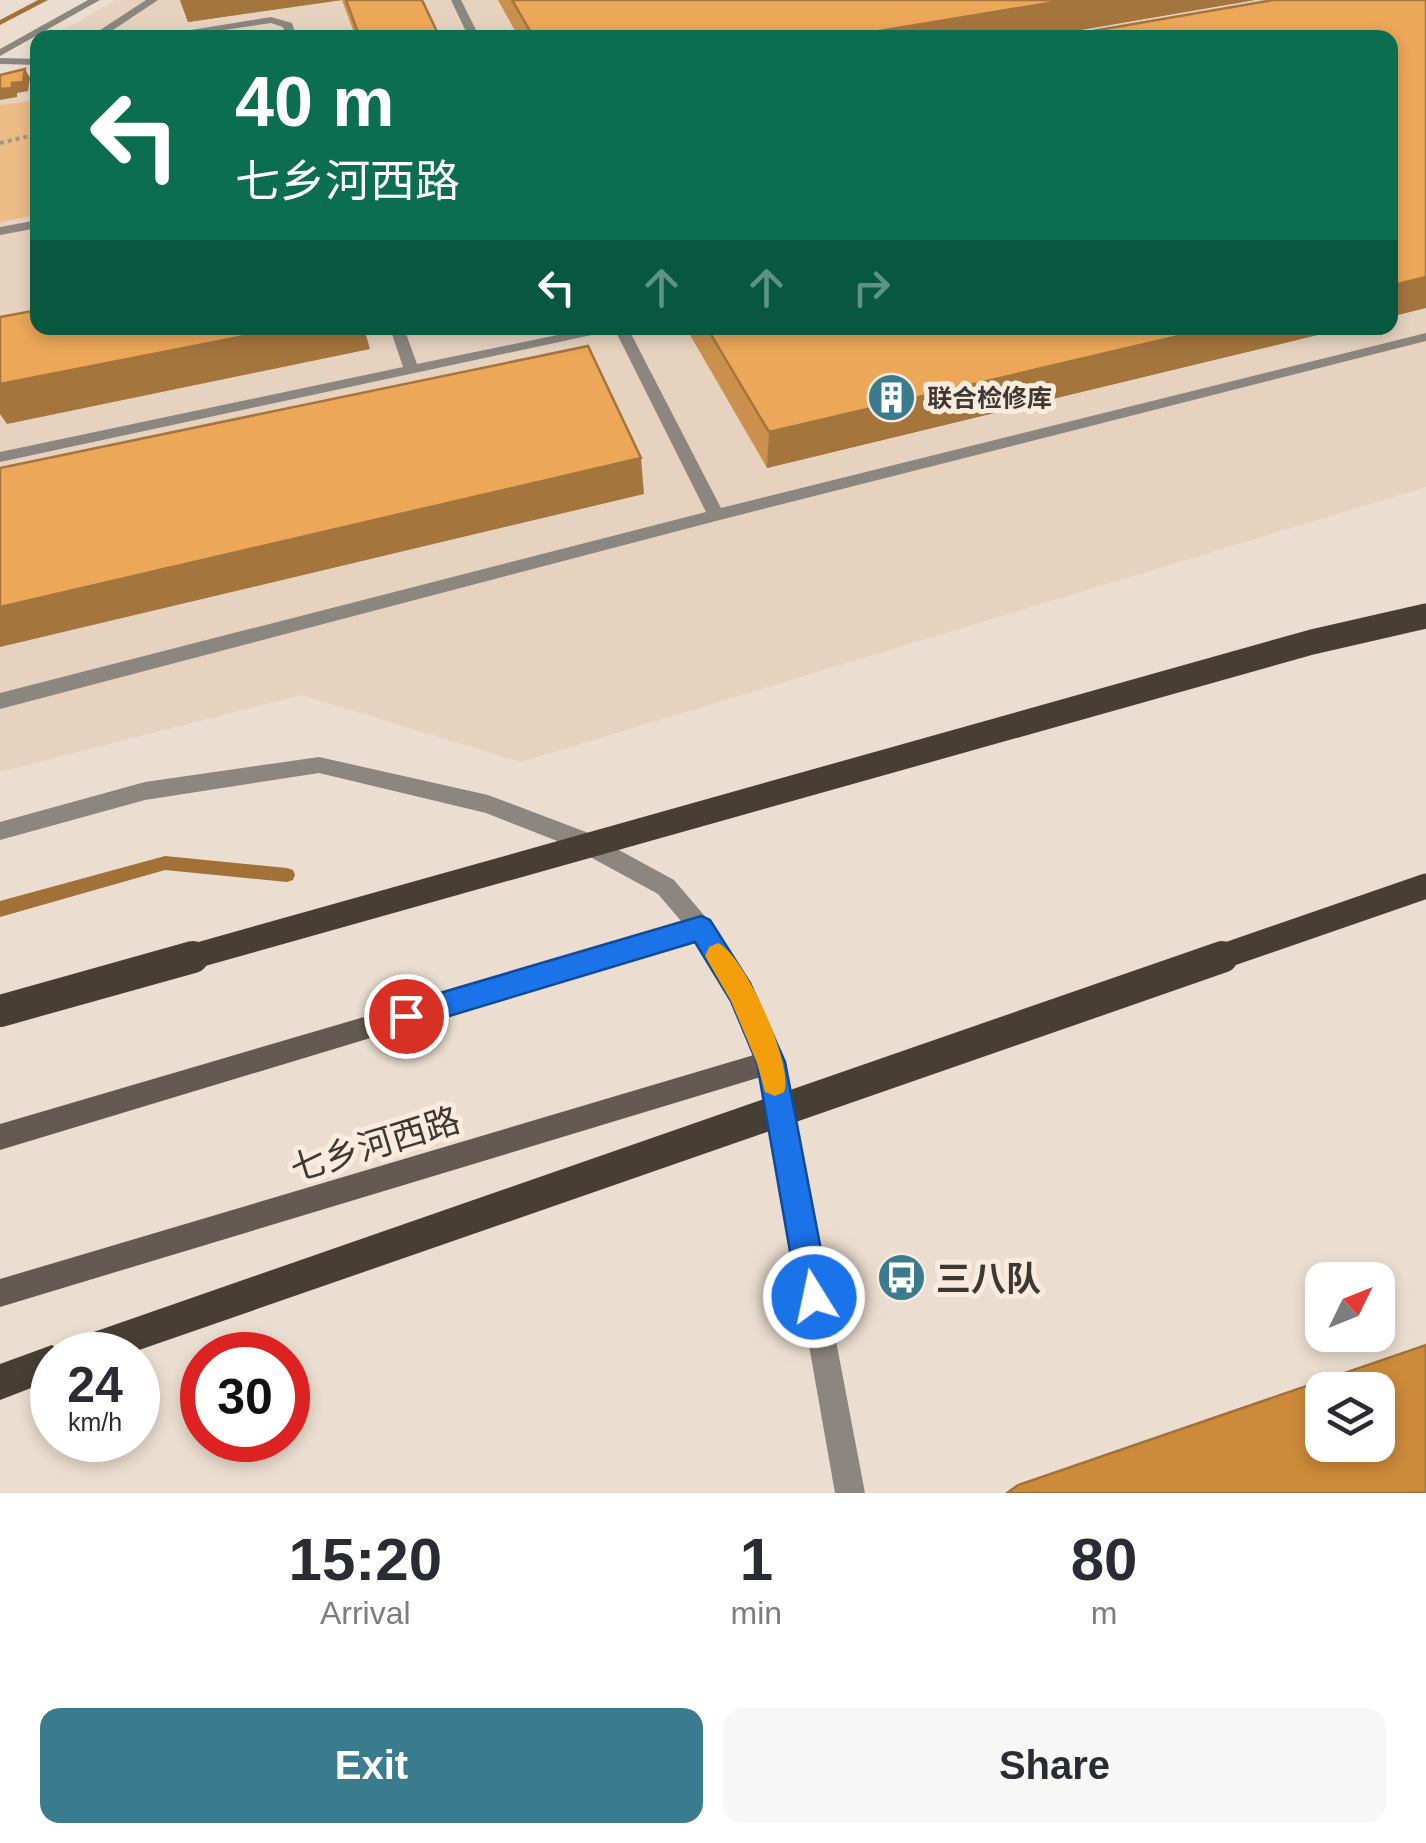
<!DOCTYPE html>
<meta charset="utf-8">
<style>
:root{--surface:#fff;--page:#f7f7f7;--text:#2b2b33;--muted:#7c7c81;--accent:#3a7c8e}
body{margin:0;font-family:Helvetica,"Noto Sans SC",sans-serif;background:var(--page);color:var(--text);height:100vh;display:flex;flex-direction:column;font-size:38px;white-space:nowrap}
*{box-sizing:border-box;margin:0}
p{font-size:32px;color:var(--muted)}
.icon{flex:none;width:55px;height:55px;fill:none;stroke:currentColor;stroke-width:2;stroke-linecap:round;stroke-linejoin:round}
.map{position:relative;height:1493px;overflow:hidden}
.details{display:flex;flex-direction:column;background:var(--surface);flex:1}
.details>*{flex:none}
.guide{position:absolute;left:30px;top:30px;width:1368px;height:305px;border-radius:20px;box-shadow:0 5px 15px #0003;background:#0b6e4f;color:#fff;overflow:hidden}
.needle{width:65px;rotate:47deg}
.tools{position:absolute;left:1305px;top:1262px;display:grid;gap:20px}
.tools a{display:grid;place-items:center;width:90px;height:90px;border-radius:20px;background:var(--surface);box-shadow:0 5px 15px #0003;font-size:50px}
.speed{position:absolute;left:30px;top:1332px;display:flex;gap:20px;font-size:50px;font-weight:700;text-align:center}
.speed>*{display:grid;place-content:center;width:130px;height:130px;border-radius:50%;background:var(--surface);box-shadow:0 5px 15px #0003;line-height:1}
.speed small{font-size:25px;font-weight:400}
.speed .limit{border:15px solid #d22;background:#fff;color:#111}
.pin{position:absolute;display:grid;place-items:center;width:85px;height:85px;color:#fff;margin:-42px;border:5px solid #fff;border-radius:50%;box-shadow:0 2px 10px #0007}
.me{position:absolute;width:110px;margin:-55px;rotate:350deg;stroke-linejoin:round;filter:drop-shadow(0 0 8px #0008)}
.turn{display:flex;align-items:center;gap:35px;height:210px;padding:0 40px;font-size:45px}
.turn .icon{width:130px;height:130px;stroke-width:2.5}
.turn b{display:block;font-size:70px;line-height:85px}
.lanes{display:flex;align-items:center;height:95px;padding:0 40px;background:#0003;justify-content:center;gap:50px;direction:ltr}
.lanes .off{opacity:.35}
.eta{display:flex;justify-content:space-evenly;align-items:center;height:170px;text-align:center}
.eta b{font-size:60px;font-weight:700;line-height:70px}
.button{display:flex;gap:20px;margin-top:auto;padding:20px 40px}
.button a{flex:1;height:115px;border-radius:20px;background:var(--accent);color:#fff;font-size:40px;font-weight:700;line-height:115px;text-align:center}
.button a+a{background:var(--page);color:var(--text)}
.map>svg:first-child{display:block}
.built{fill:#e6d2bf}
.green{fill:#edbb86}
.water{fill:#cc8a3a;stroke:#a17138;stroke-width:2.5;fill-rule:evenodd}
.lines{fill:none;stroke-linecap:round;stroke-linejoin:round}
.stream{fill:#a17138;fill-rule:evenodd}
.path{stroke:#a0968c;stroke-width:4;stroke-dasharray:4 4;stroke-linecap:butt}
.lane{fill:#8c8680;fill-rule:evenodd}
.street{fill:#8c8680;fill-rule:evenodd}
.secondary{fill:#635b53;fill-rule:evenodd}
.primary{fill:#473e34;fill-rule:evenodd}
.primary-bridge-far1{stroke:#473e34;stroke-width:25}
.primary-bridge{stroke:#473e34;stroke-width:32}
.wall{fill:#cb904d}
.shaded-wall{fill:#a5753e}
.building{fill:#eca759;stroke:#a5753e;stroke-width:2.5}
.route{fill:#1a73e8;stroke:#114b97;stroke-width:2.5}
.slow{fill:#f59e0b}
.labels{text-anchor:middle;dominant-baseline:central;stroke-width:10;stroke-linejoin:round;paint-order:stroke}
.far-poi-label{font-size:25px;font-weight:bold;fill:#3e3833;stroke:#f9ebdd;text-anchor:start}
.near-street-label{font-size:35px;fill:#3e3833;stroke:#f9ebdd}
.near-poi-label{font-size:35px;font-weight:bold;fill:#3e3833;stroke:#f9ebdd;text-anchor:start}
</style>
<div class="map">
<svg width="1426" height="1493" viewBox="0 0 1426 1493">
<rect width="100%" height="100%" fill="#ebded0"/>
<!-- built -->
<path class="built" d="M116 0H1426V487L521 762 301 695 0 772V82L33 74 37 68 38 328H1390V38L52 36Z"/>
<!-- green -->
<path class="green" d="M37 100V215L0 222V105Z"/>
<!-- water -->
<path class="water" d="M1426 1345V1493H1007L1018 1485ZM1322 1390H1378V1445H1322Z"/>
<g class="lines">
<!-- stream -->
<path class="stream" d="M38 0H48L0 25V20Z
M165 856 287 868 293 870 295 875 293 880 287 882 165 870 0 917V901Z"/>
<!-- path -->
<path class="path" d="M0 143 38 134"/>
<!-- lane -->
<path class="lane" d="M146 0H158L101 38H88Z
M451 0H461L480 38H469Z
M271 17 292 23 297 38H287L283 27 271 23 172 38H141Z
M0 58 38 59V65L0 64Z
M38 220V228L0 235V227Z
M390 328H404L417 364 591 328H628L721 508 1426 333V341L716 521 0 709V693L706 512 615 330 0 462V452L403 367Z"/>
<!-- street -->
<path class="street" d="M88 0H100L0 56V49Z
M319 757 488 795 586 832 674 880 709 921 749 984 783 1062 865 1493H835L759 1062 733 1000 693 935 658 894 570 846 486 813 319 773 145 800 0 840V822L145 782Z"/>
<!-- secondary -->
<path class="secondary" d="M701 918 709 921 712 928 709 935 701 938 0 1150V1124Z
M771 1050 780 1053 783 1062 780 1071 771 1074 0 1307V1279Z"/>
<!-- primary -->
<path class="primary" d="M52 1345 66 1355H52V1380L0 1400V1364Z"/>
<!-- primary-bridge-far1 -->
<path class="primary-bridge-far1" d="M184 959 1312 642 1426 616
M1215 959 1426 886"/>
<!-- primary-bridge -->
<path class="primary-bridge" d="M0 1011 193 957
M76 1355 1222 957"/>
</g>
<!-- wall -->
<path class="wall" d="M180 0H422L440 38H356L342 0 188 22Z
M498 0H1255L1034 38H519Z
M686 328H1346L767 468Z"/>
<!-- shaded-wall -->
<path class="shaded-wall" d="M180 0H342L188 22Z
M1067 0H1255L1034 38H837Z
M25 69 30 78 28 91 17 93V97L0 100V89L12 83Z
M1426 277V308L1390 317V286Z
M285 328H364L370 349 7 424 0 414V384Z
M1213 328H1346L767 468 769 432Z
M641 458 644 494 0 647V607Z"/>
<!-- building -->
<path class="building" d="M346 0H422L440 38H360Z
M512 0H1067L837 38H534Z
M1273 0H1426V277L1390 286V38H1052Z
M25 69 23 82 12 83V88L0 89V75Z
M38 310V328H285L0 384V317Z
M707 328H1213L769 432Z
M588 346 641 458 0 607V468Z"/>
<!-- route -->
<path class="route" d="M701 916 710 920 750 983 785 1062 830 1297 825 1308 814 1313 803 1308 798 1297 757 1063 731 1001 695 942 406 1029 396 1026 392 1016 396 1007 406 1003Z"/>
<!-- slow -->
<path class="slow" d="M718 943C744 954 795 1067 784 1092L775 1096 765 1092 757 1063 731 1001 705 956 709 947Z"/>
<!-- icons -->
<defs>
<symbol id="building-disc" viewBox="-11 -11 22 22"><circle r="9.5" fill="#3a7c8e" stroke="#f9ebdd"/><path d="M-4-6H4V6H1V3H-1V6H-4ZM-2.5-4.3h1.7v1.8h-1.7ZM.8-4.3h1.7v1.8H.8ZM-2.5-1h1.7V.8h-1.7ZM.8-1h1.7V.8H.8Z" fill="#fff"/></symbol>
<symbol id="bus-disc" viewBox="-11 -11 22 22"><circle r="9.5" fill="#3a7c8e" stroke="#f9ebdd"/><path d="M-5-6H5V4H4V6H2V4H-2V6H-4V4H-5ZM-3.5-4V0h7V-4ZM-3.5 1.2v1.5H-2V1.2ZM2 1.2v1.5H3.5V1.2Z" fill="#fff"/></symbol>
</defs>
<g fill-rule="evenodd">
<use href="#building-disc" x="864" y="370" width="55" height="55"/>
<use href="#bus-disc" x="874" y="1250" width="55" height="55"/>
</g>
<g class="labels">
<!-- far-poi labels -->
<g class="far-poi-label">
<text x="927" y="398">联合检修库</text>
</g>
<!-- near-street labels -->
<g class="near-street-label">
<text transform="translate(375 1144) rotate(-17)">七乡河西路</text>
</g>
<!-- near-poi labels -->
<g class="near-poi-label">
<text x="936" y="1278">三八队</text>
</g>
</g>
</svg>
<div class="tools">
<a><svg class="needle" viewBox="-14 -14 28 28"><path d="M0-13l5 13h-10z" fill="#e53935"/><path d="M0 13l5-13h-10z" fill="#7c7c81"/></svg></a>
<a><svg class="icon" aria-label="layers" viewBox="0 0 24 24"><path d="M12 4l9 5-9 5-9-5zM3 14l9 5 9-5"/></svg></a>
</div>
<div class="speed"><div>24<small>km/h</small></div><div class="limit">30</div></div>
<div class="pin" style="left:406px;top:1016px;background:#d93025"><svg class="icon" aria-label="arrive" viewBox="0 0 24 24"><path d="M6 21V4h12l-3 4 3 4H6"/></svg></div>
<svg class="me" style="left:814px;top:1297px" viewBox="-20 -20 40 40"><circle r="17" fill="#1a73e8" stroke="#fff" stroke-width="3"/><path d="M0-11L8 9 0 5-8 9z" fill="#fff"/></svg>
<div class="guide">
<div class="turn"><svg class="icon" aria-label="left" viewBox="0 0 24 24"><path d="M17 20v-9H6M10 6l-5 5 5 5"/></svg><div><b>40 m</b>七乡河西路</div></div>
<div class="lanes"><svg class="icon" aria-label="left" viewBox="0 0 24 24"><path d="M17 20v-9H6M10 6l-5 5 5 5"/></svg><svg class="icon off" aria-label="ahead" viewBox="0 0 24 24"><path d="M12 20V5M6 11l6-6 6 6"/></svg><svg class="icon off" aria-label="ahead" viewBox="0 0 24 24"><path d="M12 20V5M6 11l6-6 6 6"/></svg><svg class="icon off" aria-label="right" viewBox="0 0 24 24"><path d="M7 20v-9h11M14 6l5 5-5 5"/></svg></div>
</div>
</div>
<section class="details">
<div class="eta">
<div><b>15:20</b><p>Arrival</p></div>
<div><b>1</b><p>min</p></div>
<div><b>80</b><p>m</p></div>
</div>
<div class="button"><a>Exit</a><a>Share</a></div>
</section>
